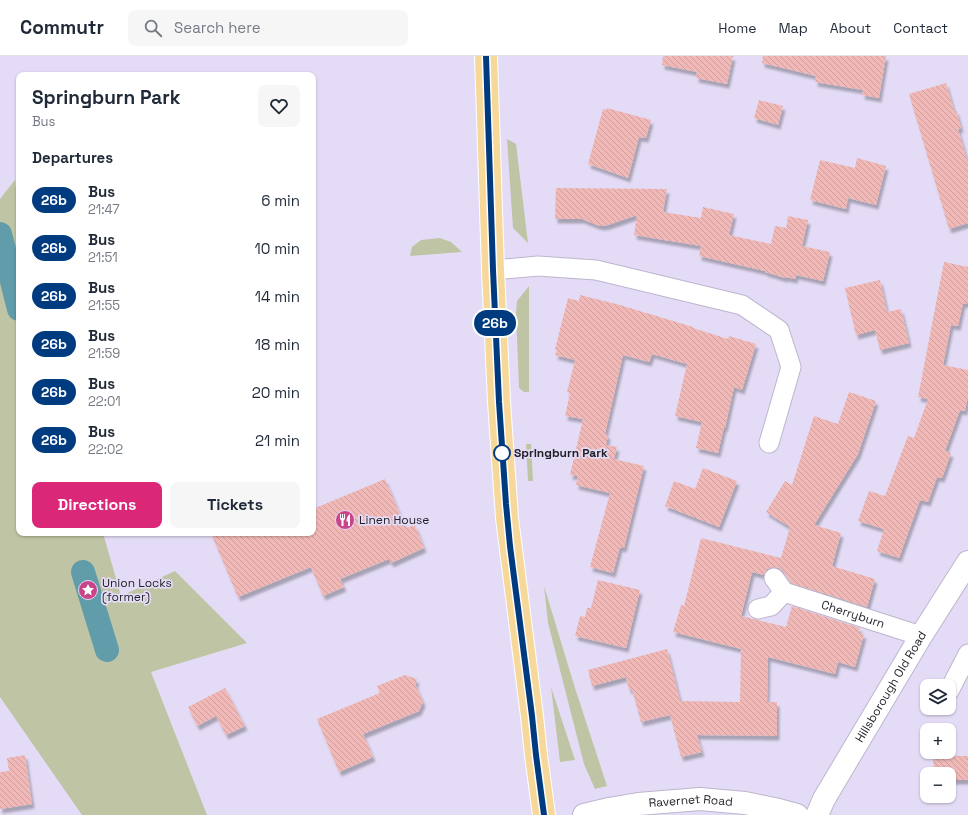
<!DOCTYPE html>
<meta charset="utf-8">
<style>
body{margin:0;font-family:"Space Grotesk",sans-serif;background:#f6f6f7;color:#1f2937;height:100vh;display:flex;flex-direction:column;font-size:15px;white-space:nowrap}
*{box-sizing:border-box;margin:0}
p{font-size:13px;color:#747a83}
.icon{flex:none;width:22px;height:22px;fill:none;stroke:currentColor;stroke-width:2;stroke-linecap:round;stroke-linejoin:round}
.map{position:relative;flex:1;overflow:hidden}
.sheet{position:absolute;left:16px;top:16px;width:300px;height:464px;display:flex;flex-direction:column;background:#fff;border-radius:8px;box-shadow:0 1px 3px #0004}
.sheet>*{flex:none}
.badge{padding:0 8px;border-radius:13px;font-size:14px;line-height:26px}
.tools{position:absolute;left:920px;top:623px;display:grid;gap:8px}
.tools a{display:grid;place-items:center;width:36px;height:36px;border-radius:8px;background:#fff;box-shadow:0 1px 3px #0004;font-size:20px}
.map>.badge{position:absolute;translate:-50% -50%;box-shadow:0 0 0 2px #fff}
h2{padding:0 16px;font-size:15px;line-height:36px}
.round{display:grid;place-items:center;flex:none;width:42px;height:42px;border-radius:8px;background:#f6f6f7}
.overview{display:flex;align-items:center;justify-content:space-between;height:68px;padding:0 16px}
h1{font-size:19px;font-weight:800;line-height:30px}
.cta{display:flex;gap:8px;margin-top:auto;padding:8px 16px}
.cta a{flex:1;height:46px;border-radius:8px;background:#db2777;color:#fff;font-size:16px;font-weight:800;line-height:46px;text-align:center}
.cta a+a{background:#f6f6f7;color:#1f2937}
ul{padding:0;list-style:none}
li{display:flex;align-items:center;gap:12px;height:48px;padding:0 16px}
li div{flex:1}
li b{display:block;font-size:15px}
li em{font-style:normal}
li .badge{min-width:44px;font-weight:700;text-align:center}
header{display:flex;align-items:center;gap:24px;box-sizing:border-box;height:56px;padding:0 20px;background:#fff;border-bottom:1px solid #e0e1e3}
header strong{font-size:19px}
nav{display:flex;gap:22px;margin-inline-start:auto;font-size:14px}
.search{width:280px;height:36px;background:#f6f6f7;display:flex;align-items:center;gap:10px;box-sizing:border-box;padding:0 14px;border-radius:8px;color:#747a83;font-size:15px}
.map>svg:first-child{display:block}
</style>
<header>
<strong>Commutr</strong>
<div class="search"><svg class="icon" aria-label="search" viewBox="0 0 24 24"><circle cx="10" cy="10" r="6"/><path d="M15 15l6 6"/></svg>Search here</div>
<nav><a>Home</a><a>Map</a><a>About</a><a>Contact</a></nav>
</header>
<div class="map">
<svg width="968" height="759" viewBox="0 0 968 759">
<defs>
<pattern id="building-back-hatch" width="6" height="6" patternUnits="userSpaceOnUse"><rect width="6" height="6" fill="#f0b8b7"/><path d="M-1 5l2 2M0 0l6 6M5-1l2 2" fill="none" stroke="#ce9e9d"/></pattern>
<filter id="shadow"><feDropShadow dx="2.5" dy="4.5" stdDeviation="1" flood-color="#0004"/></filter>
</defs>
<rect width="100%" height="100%" fill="#e4dcf6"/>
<path fill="#bfc4a4" d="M507 83 516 88 528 187 513 172Z
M15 124 19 159V477H103L121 540 175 515 247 587 151 616 207 759H82L0 641V143Z
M440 182 451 186 462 196 410 200 412 191 421 184Z
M529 230V336H524L519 332 516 257 517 245Z
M526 388H531L533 425H528Z
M544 530 575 632 607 730 595 733 584 708 548 567Z
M551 631 575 704 560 706Z"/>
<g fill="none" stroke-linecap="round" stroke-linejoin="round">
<path stroke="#609ca9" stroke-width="24" d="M0 178 19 253
M83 516 107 594"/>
</g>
<path fill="url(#building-back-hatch)" filter="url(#shadow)" d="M663 0H733L727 28 696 22 697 16 662 9Z
M763 0H886L879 42 862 39 863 34 815 26 816 20 762 7Z
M946 27 954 55 956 54 961 72 958 73 968 108V167L949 173 909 38Z
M759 44 783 50 778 69 754 62Z
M607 52 651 64 646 82 639 81 628 122 588 108 603 53 606 54Z
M857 102 886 110 876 149 848 142 846 153 810 144 820 104 855 112Z
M556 132 667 133 663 156 701 162 703 151 734 158 729 179 771 188 775 170 786 172 788 160 808 164 802 190 830 196 823 225 796 219 795 223 785 221V222L765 216V215L699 200 701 190 634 179 637 159 608 169 602 170 597 169 582 163H555Z
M944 206 968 211V248L963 247 958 270 951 269 943 309 968 314V340L965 355 960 354 945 395 951 397 942 422 937 421 928 446 920 444 899 502 877 495 884 473 858 465 869 435 885 440 908 380 914 382 928 343 918 341Z
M880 224 887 256 901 253 909 287 880 294 875 274 856 279 845 232Z
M580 239 620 249 693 271V272L728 283 729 280 756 288 742 334 734 331 725 372 724 371 718 397 696 392 702 366 675 360 687 308 652 298 649 306 623 299 605 378 608 379 606 389 617 391 614 403 644 410 624 492 620 491 613 517 590 511 610 437 576 429 578 420 570 419 583 363 565 360 570 337 567 336 575 304 555 299 557 294 555 293 568 242 579 245Z
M849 336 876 345 858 398 814 469 841 477 832 510 875 523 867 551 791 527 783 515 779 512 773 511 767 513 764 519 752 516 741 560 786 571 792 550 860 572 858 577 864 578 855 611 838 606 835 618 768 601 767 646H777V680L697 679 702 696 681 701 670 659 641 666 632 633 629 634 626 621 592 630 588 614 667 593 680 645 740 646 741 593 673 576 681 549 684 550 701 482 781 502 790 471 766 456 785 425 792 429 814 360 838 368Z
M703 412 737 425 719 471 665 450 674 425 695 433Z
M385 423 406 472 415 469 424 492 391 507 389 503 340 523 344 531 323 540 311 511 238 541 211 477H313V453Z
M598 524 640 534 626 592 575 580 580 560 585 561 587 552H591Z
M405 619 417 623 415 628 423 646 419 655 363 678 373 701 339 716 317 663 380 637 377 630Z
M225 632 245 670 226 679 216 660 197 670 188 651Z
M25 699 32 748 0 753V716L9 715 7 702Z
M933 700H968V724H949V718H934Z"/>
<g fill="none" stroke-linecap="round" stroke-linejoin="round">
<defs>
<g id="minor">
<path d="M493 214 538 210 596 214 742 249 779 274 791 311 769 387"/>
<path d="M774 522 784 536"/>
<path id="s1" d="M758 553 771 550 784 536 921 580"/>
<path d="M949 635 968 598"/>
</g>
<g id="tertiary">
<path id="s2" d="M584 759 609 753 638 748 700 743 745 747 779 754 797 759"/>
<path id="s3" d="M817 759 824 743 921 580 968 506"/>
</g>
<path id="trunk" d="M486 0 493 214 499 346 507 462 532 660 536 699 544 759"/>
</defs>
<use href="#minor" stroke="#bdb5ce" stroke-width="21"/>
<use href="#tertiary" stroke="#bdb5ce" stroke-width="24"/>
<use href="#trunk" stroke="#fff" stroke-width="24"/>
<use href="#minor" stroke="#fff" stroke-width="19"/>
<use href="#tertiary" stroke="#fff" stroke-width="22"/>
<use href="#trunk" stroke="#f7d89b" stroke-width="22"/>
</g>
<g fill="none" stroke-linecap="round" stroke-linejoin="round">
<defs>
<path id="line" d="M486 0 493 214 499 346 506 448 510 490 532 660 536 699 544 759"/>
</defs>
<use href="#line" stroke="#fff" stroke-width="9"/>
<use href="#line" stroke="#003b80" stroke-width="6"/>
</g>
<defs>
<symbol id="restaurant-disc" viewBox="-11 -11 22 22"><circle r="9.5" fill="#c94488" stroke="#e4dcf6"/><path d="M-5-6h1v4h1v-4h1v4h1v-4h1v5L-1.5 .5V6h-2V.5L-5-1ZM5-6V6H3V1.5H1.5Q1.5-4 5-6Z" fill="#fff"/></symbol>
<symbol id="sight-disc" viewBox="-11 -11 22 22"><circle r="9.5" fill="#c94488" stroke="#e4dcf6"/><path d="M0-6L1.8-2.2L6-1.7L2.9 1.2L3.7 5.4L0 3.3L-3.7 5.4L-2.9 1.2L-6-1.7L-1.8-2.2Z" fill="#fff"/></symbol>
</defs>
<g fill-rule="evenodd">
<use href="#restaurant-disc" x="334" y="453" width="22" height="22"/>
<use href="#sight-disc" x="77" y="523" width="22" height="22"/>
</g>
<circle fill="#fff" stroke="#003b80" stroke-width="2" cx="502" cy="397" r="8"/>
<g text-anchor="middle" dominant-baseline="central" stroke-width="3.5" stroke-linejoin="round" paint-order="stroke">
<g font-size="12" font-weight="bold" fill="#211e27" stroke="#e4dcf6" text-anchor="start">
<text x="514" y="397">Springburn Park</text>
</g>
<g font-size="12" fill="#211e27" stroke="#e4dcf6" text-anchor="start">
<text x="359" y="464">Linen House</text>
<text x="102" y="527">Union Locks<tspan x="102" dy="14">(former)</tspan></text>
</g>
<g font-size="12" fill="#211e27" stroke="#e4dcf6">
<text stroke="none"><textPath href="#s1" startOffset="105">Cherryburn</textPath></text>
<text stroke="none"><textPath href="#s3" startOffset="148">Hillsborough Old Road</textPath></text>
<text stroke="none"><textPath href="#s2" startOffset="108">Ravernet Road</textPath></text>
</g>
</g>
</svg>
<div class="tools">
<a><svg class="icon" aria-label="layers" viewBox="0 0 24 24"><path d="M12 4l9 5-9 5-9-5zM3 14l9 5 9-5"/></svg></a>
<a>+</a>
<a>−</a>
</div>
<b class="badge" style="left:495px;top:267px;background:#003b80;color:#fff">26b</b>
<section class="sheet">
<div class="overview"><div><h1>Springburn Park</h1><p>Bus</p></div><a class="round"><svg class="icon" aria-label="heart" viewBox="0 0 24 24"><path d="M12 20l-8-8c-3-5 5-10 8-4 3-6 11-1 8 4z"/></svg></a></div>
<h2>Departures</h2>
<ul>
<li><span class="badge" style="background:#003b80;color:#fff">26b</span><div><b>Bus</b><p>21:47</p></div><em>6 min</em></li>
<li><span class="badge" style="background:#003b80;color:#fff">26b</span><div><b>Bus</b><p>21:51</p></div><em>10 min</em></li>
<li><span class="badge" style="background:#003b80;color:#fff">26b</span><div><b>Bus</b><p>21:55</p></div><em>14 min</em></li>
<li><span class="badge" style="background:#003b80;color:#fff">26b</span><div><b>Bus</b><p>21:59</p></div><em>18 min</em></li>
<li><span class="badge" style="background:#003b80;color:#fff">26b</span><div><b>Bus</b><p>22:01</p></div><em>20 min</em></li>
<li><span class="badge" style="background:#003b80;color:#fff">26b</span><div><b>Bus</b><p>22:02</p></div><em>21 min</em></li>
</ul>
<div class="cta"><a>Directions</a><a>Tickets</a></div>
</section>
</div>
